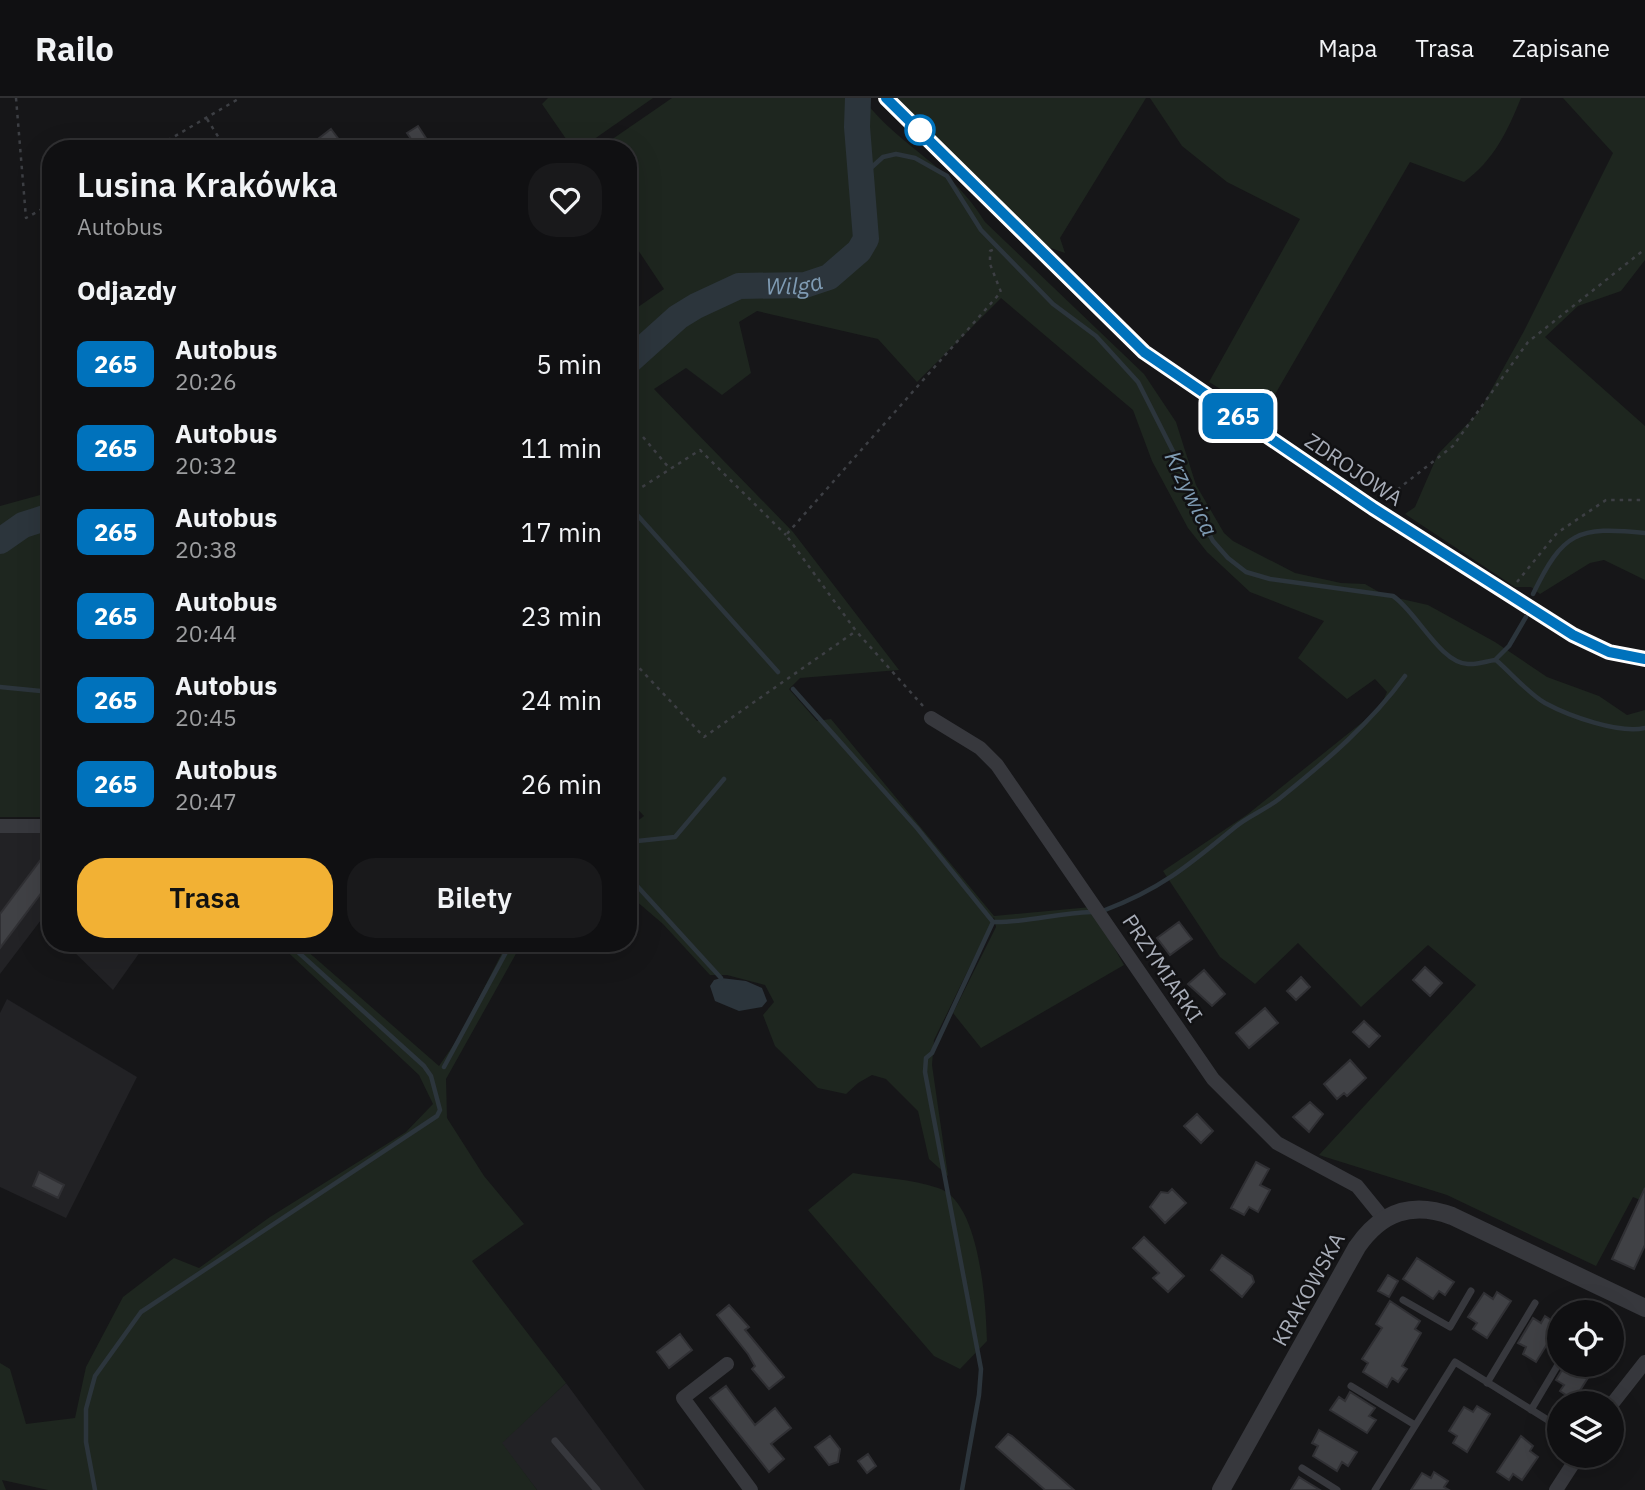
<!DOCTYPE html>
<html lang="pl">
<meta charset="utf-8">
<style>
body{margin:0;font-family:"IBM Plex Sans",sans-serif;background:#19191b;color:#f1f3f6;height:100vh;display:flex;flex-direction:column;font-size:26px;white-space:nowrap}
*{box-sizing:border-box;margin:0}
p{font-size:23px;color:#9c9d9f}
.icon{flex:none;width:38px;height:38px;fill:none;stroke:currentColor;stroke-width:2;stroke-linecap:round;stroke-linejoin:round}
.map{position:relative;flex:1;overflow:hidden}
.side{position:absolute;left:42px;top:42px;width:595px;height:812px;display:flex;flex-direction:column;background:#101012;border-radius:28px;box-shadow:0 7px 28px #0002,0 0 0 2px #303032}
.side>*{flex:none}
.badge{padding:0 14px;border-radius:10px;font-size:24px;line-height:46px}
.tools{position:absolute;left:1547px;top:1202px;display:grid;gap:14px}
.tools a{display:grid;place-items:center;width:77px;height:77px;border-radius:50%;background:#101012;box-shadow:0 7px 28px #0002,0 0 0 2px #303032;font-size:35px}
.map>.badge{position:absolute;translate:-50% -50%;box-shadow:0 0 0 4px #fff}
h2{padding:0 35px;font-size:26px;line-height:63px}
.round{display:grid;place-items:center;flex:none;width:74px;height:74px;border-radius:28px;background:#19191b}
.headline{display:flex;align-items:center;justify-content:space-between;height:119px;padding:0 35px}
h1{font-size:33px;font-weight:600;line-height:52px}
.primary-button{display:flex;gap:14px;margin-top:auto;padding:14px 35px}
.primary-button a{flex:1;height:80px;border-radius:28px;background:#f2b134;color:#111;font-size:28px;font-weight:600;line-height:80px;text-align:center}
.primary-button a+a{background:#19191b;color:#f1f3f6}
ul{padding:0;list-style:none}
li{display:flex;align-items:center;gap:21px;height:84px;padding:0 35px}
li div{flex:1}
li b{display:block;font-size:26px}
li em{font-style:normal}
li .badge{min-width:77px;font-weight:700;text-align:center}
header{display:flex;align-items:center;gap:42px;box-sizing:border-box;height:98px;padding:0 35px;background:#101012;border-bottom:2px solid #303032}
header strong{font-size:33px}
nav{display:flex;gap:38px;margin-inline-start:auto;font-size:24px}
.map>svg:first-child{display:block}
</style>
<header>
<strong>Railo</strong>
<nav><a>Mapa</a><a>Trasa</a><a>Zapisane</a></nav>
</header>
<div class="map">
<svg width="1645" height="1392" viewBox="0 0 1645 1392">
<rect width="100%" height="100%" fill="#161618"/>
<path fill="#222225" d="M0 735H51V831L41 822 0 876Z
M65 845H137L140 854 113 892Z
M7 901 137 979 66 1120 0 1089V915Z
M566 1285 645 1392H537L501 1345Z"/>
<path fill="#1e261f" d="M548 0H653L580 51H573L542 6Z
M672 0H862C901 50 950 67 985 124L1144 276 1176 324 1196 387 1224 435 1233 443 1295 475 1341 485 1365 486 1384 497 1428 507 1495 544 1547 579 1599 598 1627 617 1645 612V1104L1633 1099 1596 1168 1447 1097 1319 1057 1476 887 1428 847 1361 909 1298 845 1255 886 1220 859 1163 773 1248 716 1380 610 1387 594 1375 581 1347 601 1298 560 1324 523 1250 494 1207 454 1188 430 1152 363 1133 312 1001 200 917 284 878 241 757 213 739 224 751 275 722 297 686 270 654 291 793 434 899 572 800 580 789 591 817 623 831 621 994 818 1091 809 1124 867 981 950 953 915 996 829 994 819 934 942 932 967 948 1078 929 1061 918 1013 886 981 872 977 858 985 846 996 818 990 775 948 763 917 774 904 765 887 727 877H710L663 826 628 796V730L644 718 628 701V216L664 191 628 137V51H598Z
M897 0H1146L1060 140 1065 155 1048 149Z
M1150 0H1521C1507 34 1494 62 1464 84L1410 64 1263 317 1209 284 1300 121 1227 84 1182 48Z
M1563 0H1645V162L1621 193 1578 208 1545 239 1645 328V482L1604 462 1590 465 1540 496 1531 489H1515L1405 416 1415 409 1438 356 1479 314 1524 233 1613 55Z
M51 394V719H0V408Z
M278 845H298L439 968 459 939 507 845H522L446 981 447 1020 484 1078 524 1126 472 1163 566 1285 502 1345 537 1392H48L2 1382 6 1392H0V1265L10 1271 26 1326 75 1320 86 1269 123 1199 174 1160 199 1170 270 1119 406 1034 433 1006 419 977Z
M853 1075C880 1080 912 1081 938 1090 980 1103 986 1206 987 1243L960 1271 934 1258 808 1112Z"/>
<path fill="#2c353c" d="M721 880 746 883 762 890 767 903 762 909 739 913 715 903 710 888 714 882Z"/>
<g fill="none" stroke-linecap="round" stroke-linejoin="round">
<path stroke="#2c353c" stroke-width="4.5" d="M861 79 883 59 896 56 915 60 947 78 981 132 1053 206 1096 238 1138 284 1181 369 1191 402 1213 443 1228 460 1246 474 1270 481 1393 498C1416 513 1440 565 1468 566 1477 567 1487 563 1495 562
M631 410 778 574
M1533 496C1563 434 1577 428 1645 435
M1495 562 1509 548 1526 519
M1496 562C1511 575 1528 595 1545 605 1569 618 1619 636 1645 630
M0 589 51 594
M793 591 917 730 993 824C1026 825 1057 815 1091 814
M628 744 675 739 724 681
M628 778 721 880
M1105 812C1161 791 1189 767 1234 730 1248 718 1265 712 1279 701 1325 664 1371 625 1405 578
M444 969 511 845
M95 1392 86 1344V1311L95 1278 141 1214 437 1018 440 1012 431 978 424 968 288 845
M962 1392 979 1297 981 1271 925 974 926 960 932 955 993 824"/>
<g stroke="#2c353c" stroke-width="26">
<path id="s1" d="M628 264 678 219 696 208 739 188 805 187 829 179 859 153 866 141 857 29 858 0"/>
<path d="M0 443 23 427 51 418"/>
</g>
</g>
<path fill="#404145" stroke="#303034" stroke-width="2" d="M418 28 433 51H418L407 35Z
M331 31 346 51H305Z
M51 748V782L0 850V816Z
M1179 824 1192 841 1170 857 1157 840Z
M1425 869 1442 885 1430 898 1413 882Z
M1204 872 1225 896 1212 908 1188 886Z
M1301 879 1310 889 1296 902 1287 893Z
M1265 910 1278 925 1249 950 1236 935Z
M1364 923 1380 938 1369 949 1353 934Z
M1350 962 1366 980 1347 998 1344 995 1337 1001 1324 986Z
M1310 1004 1323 1016 1309 1034 1293 1019Z
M1197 1016 1213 1033 1201 1045 1184 1028Z
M1256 1064 1269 1071 1260 1087 1270 1092 1258 1114 1249 1109 1244 1117 1231 1110Z
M39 1074 64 1087 58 1100 33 1088Z
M1645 1090V1147L1634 1171 1612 1161Z
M1172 1091 1186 1105 1165 1125 1150 1109 1161 1094 1168 1095Z
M1144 1139 1184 1178 1168 1194 1153 1180 1159 1175 1133 1150Z
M1222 1157 1252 1178 1254 1184 1242 1199 1211 1172Z
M1417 1160 1454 1184 1445 1197 1439 1193 1433 1201 1403 1181Z
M1388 1177 1398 1183 1389 1199 1378 1193Z
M1497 1194 1511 1203 1487 1240 1473 1231 1477 1225 1468 1219 1484 1195 1493 1201Z
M1390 1203 1420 1223 1415 1231 1421 1235 1402 1268 1407 1271 1398 1284 1392 1280 1387 1289 1363 1274 1368 1265 1362 1261 1382 1230 1376 1226Z
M729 1207 749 1229 745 1232 784 1279 769 1291 752 1271 755 1268 748 1256 717 1217Z
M1545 1218 1559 1227 1536 1264 1523 1256 1526 1249 1518 1245 1533 1220 1541 1225Z
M680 1236 692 1252 669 1270 657 1254Z
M1565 1267H1596L1574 1302 1560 1293 1564 1287 1556 1282Z
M726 1288 755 1327 775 1310 791 1330 771 1346 784 1361 769 1374 710 1300Z
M1350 1294 1375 1310 1369 1318 1376 1322 1367 1335 1330 1312 1339 1299 1345 1303Z
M1477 1308 1490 1316 1467 1354 1453 1345 1457 1338 1449 1333 1464 1309 1473 1314Z
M1319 1332 1357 1354 1348 1368 1342 1364 1337 1373 1313 1358 1318 1348 1312 1345Z
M1008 1336 1012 1338 1074 1392H1045L996 1349Z
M830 1338 840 1351 838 1364 829 1367 815 1349Z
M1521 1338 1533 1348 1530 1353 1538 1359 1522 1382 1513 1376 1509 1382 1497 1374Z
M868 1356 876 1368 867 1375 858 1363Z
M1434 1374 1448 1383 1444 1389 1449 1392H1411L1422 1375 1431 1380Z
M1299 1379 1320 1392H1291Z"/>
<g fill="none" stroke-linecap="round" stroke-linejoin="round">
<path stroke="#3d3f44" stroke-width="2.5" stroke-dasharray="3.5 5" stroke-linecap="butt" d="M16 0 26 120 51 106
M207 21 226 51
M153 51 240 0
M643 339 670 371
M628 398 700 352 786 437
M1384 402 1453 348 1528 244 1645 151
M1517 484 1557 435 1606 402H1645
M628 558 704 639 856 533
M923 608 856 533 786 437 1001 194 990 166V153L995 151"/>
<path stroke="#37383d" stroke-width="7" d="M1403 1202 1450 1229 1471 1193
M1487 1285 1535 1205
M1351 1288 1415 1327
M1531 1312 1559 1265
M555 1343 597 1392
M1302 1370 1337 1392
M1375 1392 1455 1264 1559 1329"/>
<path stroke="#37383d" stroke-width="14" d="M886 0 1144 254 1373 410 1573 537 1609 554 1645 561
M931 620 980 650 997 667 1213 981 1277 1045 1357 1088 1383 1120
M0 728H51
M727 1266 683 1300 751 1392
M1612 1306 1645 1264
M1556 1392 1578 1358"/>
<path stroke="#37383d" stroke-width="18" d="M1221 1392 1357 1149C1381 1114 1412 1103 1452 1118L1645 1210"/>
</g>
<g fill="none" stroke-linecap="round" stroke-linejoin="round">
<defs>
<path id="line" d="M886 0 1144 254 1373 410 1573 537 1609 554 1645 561"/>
</defs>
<use href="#line" stroke="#fff" stroke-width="16"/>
<use href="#line" stroke="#0072bc" stroke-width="10"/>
</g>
<circle fill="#fff" stroke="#0072bc" stroke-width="3.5" cx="920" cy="32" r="14"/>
<g text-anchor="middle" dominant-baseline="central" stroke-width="5" stroke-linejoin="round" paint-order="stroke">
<g font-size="21" fill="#a8adb8" stroke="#111113">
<text transform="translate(1354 371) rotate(34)">ZDROJOWA</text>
<text transform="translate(1163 870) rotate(56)">PRZYMIARKI</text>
<text transform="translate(1308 1191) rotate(-61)">KRAKOWSKA</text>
</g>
<g font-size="23" font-style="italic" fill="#7f9bb3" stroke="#111113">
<text stroke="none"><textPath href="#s1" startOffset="191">Wilga</textPath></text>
<text transform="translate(1192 395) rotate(64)">Krzywica</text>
</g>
</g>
</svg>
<div class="tools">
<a><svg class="icon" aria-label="locate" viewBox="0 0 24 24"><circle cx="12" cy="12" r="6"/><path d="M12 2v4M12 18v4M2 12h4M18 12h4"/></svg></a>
<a><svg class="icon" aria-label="layers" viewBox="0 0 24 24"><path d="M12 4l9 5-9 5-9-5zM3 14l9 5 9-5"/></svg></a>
</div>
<b class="badge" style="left:1238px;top:318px;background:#0072bc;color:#fff">265</b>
<section class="side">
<div class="headline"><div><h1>Lusina Krakówka</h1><p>Autobus</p></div><a class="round"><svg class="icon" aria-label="heart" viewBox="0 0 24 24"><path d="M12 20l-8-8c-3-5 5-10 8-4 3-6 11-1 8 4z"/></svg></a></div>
<h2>Odjazdy</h2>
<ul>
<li><span class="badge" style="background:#0072bc;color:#fff">265</span><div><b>Autobus</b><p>20:26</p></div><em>5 min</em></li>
<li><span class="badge" style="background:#0072bc;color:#fff">265</span><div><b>Autobus</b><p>20:32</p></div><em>11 min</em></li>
<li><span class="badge" style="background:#0072bc;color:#fff">265</span><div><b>Autobus</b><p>20:38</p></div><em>17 min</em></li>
<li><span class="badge" style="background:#0072bc;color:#fff">265</span><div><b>Autobus</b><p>20:44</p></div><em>23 min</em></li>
<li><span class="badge" style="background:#0072bc;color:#fff">265</span><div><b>Autobus</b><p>20:45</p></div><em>24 min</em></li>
<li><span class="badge" style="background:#0072bc;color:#fff">265</span><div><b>Autobus</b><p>20:47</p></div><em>26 min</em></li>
</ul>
<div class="primary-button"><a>Trasa</a><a>Bilety</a></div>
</section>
</div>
